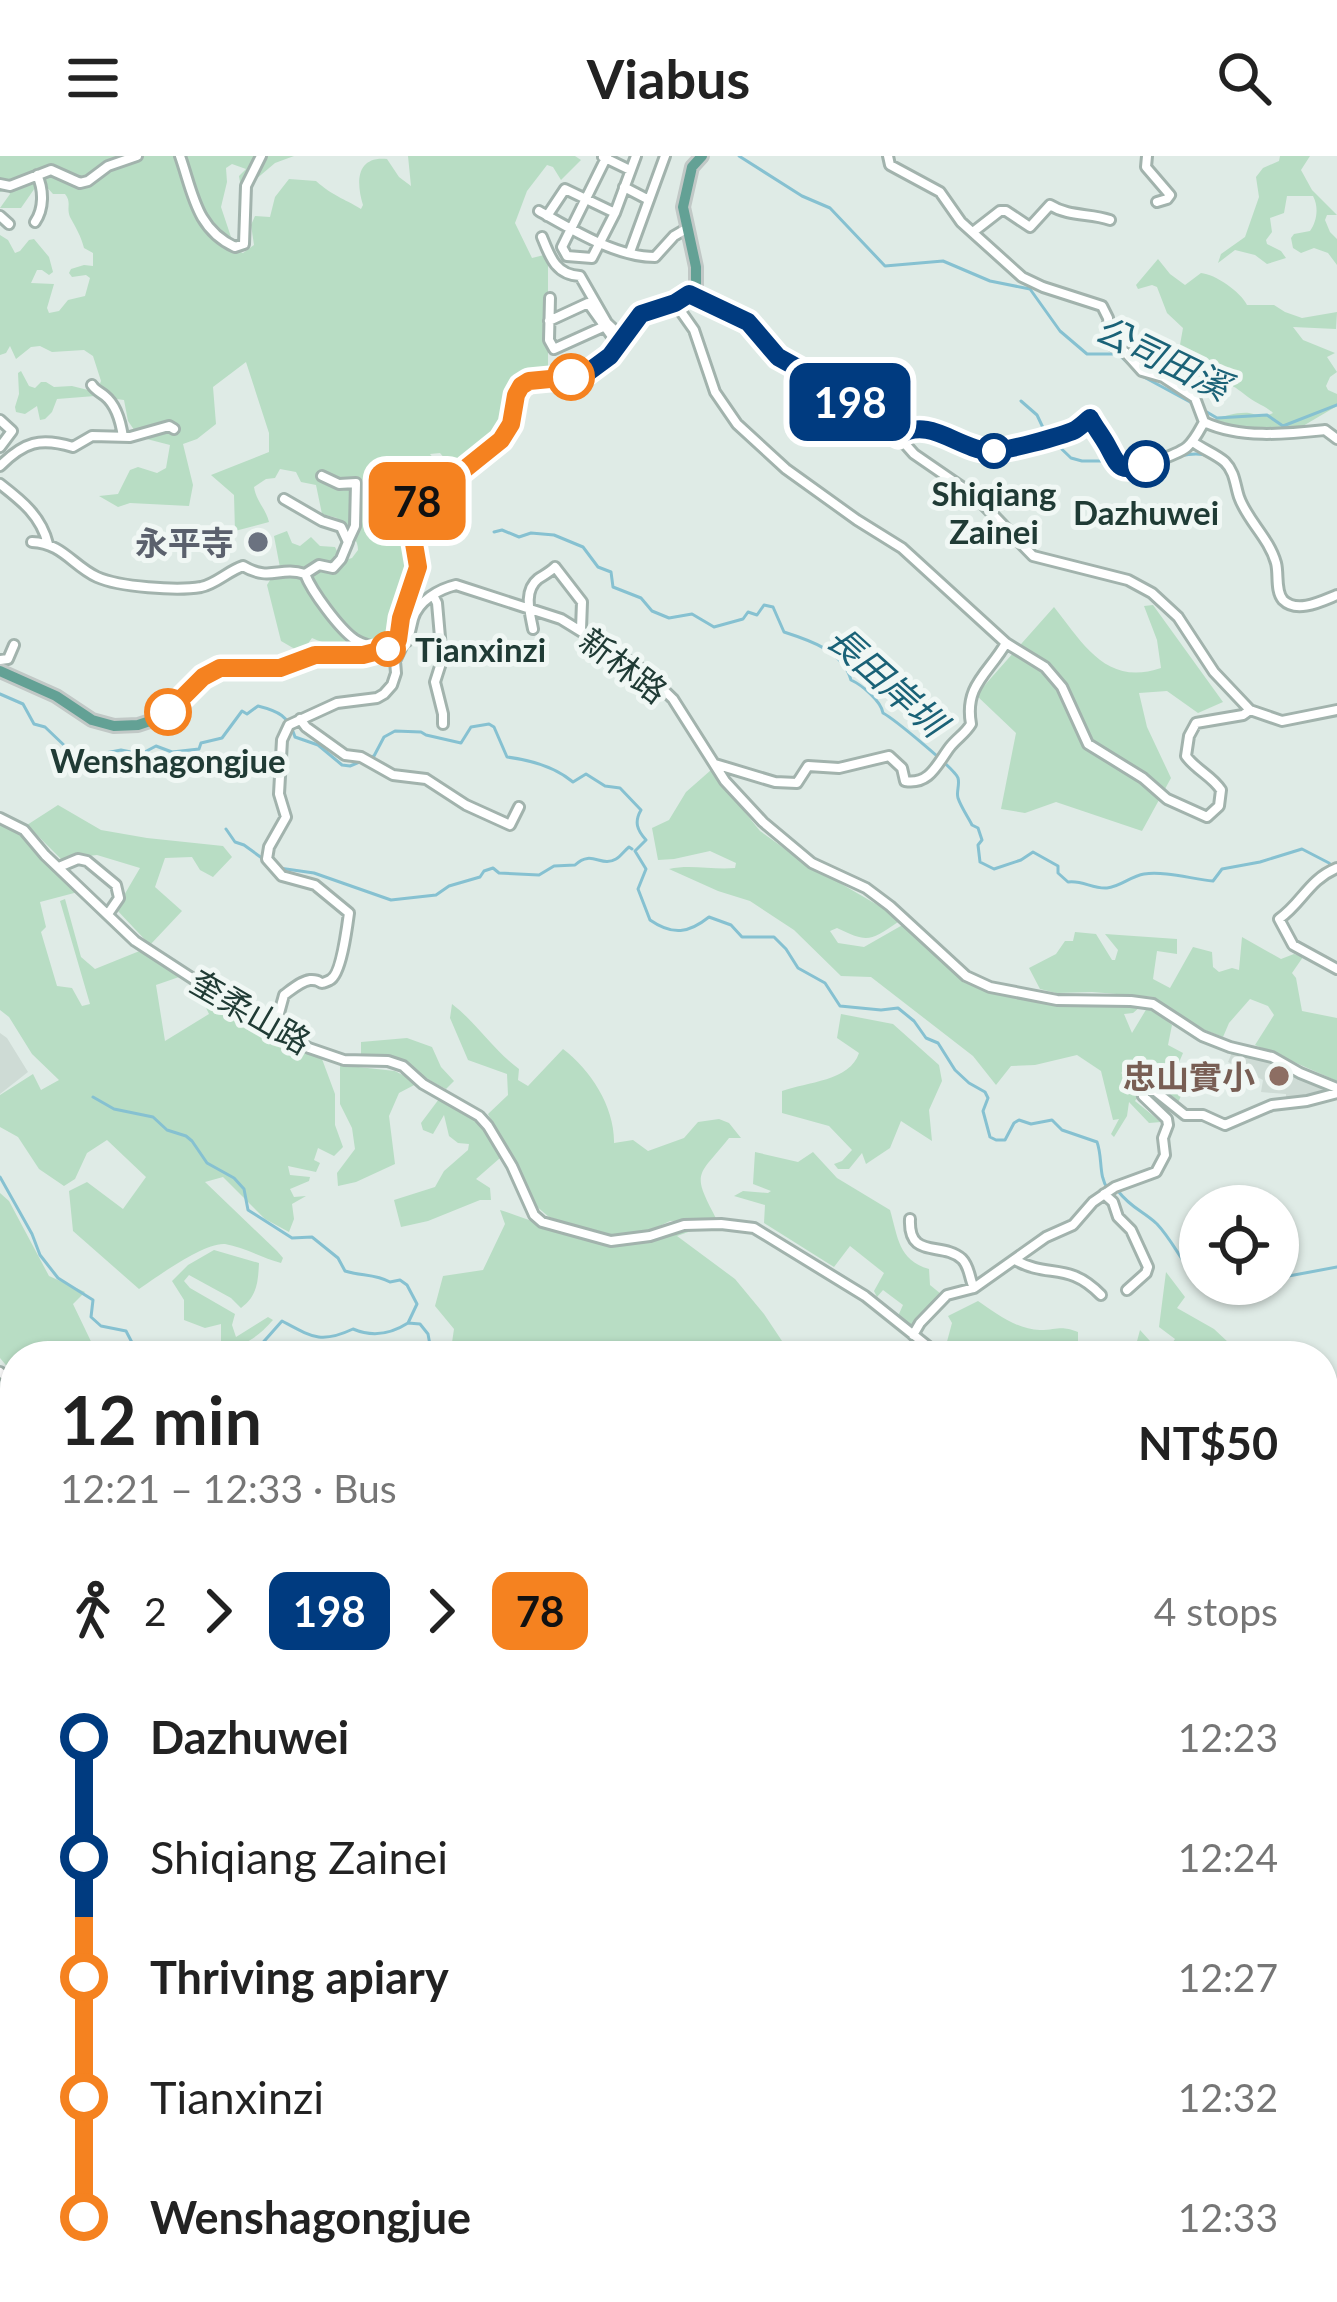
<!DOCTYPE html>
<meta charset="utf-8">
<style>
body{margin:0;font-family:Lato,"Noto Sans TC",sans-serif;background:#f2f2f2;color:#222;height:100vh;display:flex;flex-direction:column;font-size:45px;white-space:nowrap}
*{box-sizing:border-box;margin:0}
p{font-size:39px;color:#767676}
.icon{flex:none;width:66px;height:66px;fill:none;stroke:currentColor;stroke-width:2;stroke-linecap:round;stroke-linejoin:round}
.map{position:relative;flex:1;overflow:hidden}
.drawer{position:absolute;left:0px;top:1185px;width:1338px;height:963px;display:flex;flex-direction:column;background:#fff;border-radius:48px 48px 0 0;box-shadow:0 3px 9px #0004}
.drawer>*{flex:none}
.badge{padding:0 24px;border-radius:18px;font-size:42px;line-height:78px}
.controls{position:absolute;left:1179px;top:1029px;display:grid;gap:24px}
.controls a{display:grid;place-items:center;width:120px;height:120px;border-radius:50%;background:#fff;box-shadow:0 3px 9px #0004;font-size:60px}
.map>.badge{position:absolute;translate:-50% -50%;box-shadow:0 0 0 6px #fff}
.legs{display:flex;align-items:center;gap:18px;height:132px;padding:0 60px;font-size:39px}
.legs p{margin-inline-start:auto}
.headline{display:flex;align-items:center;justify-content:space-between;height:204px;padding:0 60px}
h1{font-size:66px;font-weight:700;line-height:90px}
ul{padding:0 60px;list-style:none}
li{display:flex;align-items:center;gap:42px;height:120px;font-size:45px}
li i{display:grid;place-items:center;width:18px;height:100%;margin:0 15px;background:currentColor}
li i::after{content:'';width:30px;height:30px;margin:-15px;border:9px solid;border-radius:50%;background:#fff}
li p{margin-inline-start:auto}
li:first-child i{background:linear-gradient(#0000 50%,currentColor 0)}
li:last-child i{background:linear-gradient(currentColor 50%,#0000 0)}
header{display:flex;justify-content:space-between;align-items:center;height:156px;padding:0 60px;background:#fff;font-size:54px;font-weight:700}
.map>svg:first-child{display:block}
</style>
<header><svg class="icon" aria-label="menu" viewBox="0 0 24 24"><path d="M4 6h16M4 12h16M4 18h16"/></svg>Viabus<svg class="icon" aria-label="search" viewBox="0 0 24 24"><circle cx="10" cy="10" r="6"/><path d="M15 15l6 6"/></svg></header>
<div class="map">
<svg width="1337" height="2146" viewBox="0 0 1337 2146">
<rect width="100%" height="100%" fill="#dfebe6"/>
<path fill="#cedbd5" d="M0 877 7 882 28 916 0 938Z
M1233 894 1270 904 1327 931 1326 936 1286 945V938L1261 936 1263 924 1228 906Z"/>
<path fill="#b8ddc4" d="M0 0H294L275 7 255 24 242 27 241 32 239 20 246 13 232 8 226 12 227 26 221 51 234 90 237 95 243 97 254 89 251 69 255 60 270 61 275 41 289 23 316 25C333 40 343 42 361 53L363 49C356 26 356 0 387 3L399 21 411 30 408 0H575L581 4 561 24 553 11 547 9 527 35 515 67 532 102 548 98V223L525 219 514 230 505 276 496 278 486 296 471 294 461 308 453 312 440 297 430 298 444 315 443 329 417 336C400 357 415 395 422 418 397 466 376 511 312 482L307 489 310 502 303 505 300 496 281 485 267 429 272 421 282 422 274 380 287 375 292 387 300 390 311 381 320 390 335 391 342 405 352 402 358 394C358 383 352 380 343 375L337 362 322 358 316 329 301 326 296 316 280 313 275 322 266 323 254 331C256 345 266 353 269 366L235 375 234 339 211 319 269 296V277L246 206 213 231 216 268 197 283 183 288 193 329 189 350 130 347 118 351 99 340 118 338 130 314 138 311 157 317 166 312 170 289 139 281 128 265 124 244 95 240 57 243 52 256 45 263 40 264 37 250 25 258 16 256 15 251 19 238 18 217 21 215 29 230 35 232 41 226H46L54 231 72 230 88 234 99 230 101 225 93 200 84 194 52 196 40 190 31 191 16 203 10 190 6 197 0 199V79L8 84 15 97 20 95 29 84 34 83 49 101 53 116 49 119 42 114H37L31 127 54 128 47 152 49 157 59 155 68 144 85 140 90 122 86 119 72 121 69 117 71 113 84 109 93 110V97L84 92C81 80 76 72 70 61 66 51 72 47 65 38H53L45 29H37L21 52H0L10 38 8 34 0 36Z
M1280 0H1310L1301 14 1312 34 1337 59H1327L1325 64 1330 76 1337 83V109L1328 97 1314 92 1301 97 1293 92 1291 82 1294 78 1310 75C1317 65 1319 51 1313 40H1287L1284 57 1270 62 1272 76 1266 84 1267 88 1281 95 1286 102 1267 108 1255 99 1235 94 1218 107 1221 98 1245 81 1259 41 1256 21 1263 12 1279 5Z
M1158 103 1170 118 1185 129 1201 117C1215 118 1241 136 1247 149H1274L1285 156 1302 162 1337 156 1336 173 1293 171 1303 184 1335 197 1327 201 1337 216 1330 221 1326 230 1328 234 1337 238V250L1291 277 1217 268 1214 264C1224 260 1238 256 1249 257 1260 259 1263 262 1273 257 1266 250 1257 248 1248 241 1230 227 1227 223 1205 238L1199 237 1165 216 1178 200 1183 172 1167 157 1157 131 1152 129 1138 133 1136 129Z
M1153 449 1223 546 1198 557 1167 535 1139 537 1147 571 1171 622 1142 675 1056 646 1025 657 1001 653 1016 577 976 539 1054 451C1083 487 1106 531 1161 512L1157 484 1144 450Z
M711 614 760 675 802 705 893 758 898 766C870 785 868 787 837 772L830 775 838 787 864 791 906 767 962 823 976 830 1079 850 1140 851 1133 857 1124 858 1132 877 1147 852 1153 854 1172 869 1168 889 1183 897 1172 923 1185 930 1178 947 1128 911 1121 917 1143 933 1135 945 1161 966 1149 967 1129 946 1127 960 1114 981 1111 978 1119 963 1113 964 1101 915 1077 899 1035 909 1011 910 996 929 973 900 871 821 841 820 794 774 750 745 718 735 669 713C690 708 712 714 735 712L736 707 710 695 674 703 658 704 652 672 669 664 686 636Z
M58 649 101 674 147 682 223 690 232 701 213 721 200 714 192 701 165 702 155 731 182 755 150 789 116 753 140 712 97 699 61 703 27 669Z
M0 667 20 676 30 691 78 736 40 746 46 771 41 776 57 830 72 832 82 850 90 848 60 745 65 743 81 801 95 813 142 794 179 821 156 829 165 885 209 858 196 831 228 853 322 903 335 938V969L343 991 334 1000 318 992 314 1004 320 1007 316 1016 288 1010 290 1019 310 1021 309 1025 290 1033 294 1041 306 1040 292 1048 294 1063 289 1076 265 1063 223 1021 205 1026 277 1095 283 1102 281 1107C263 1102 243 1091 225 1088 205 1086 158 1120 139 1133L73 1075 69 1035 87 1026 123 1053 146 1021 107 984 87 997 75 1023 64 1030 39 1013 18 981 0 971V939L33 918 41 934 59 924 32 898 9 861 0 854Z
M1075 776 1096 778 1112 804H1115L1118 794 1105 778 1177 783V798L1157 795 1153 823 1170 832 1193 791 1212 796 1213 811 1219 816 1232 812 1239 814 1242 781 1281 803 1294 798 1303 801 1292 817 1296 822 1302 855 1337 862V925L1255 889 1274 859 1268 850 1250 843 1229 867 1223 881 1187 867 1154 841 1092 836 1056 837 1040 833 1029 812 1056 798 1065 785H1073Z
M452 848C478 868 492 893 519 913L518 924 528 930 563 893C591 914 615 952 614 987L633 984 648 995 684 982 698 966 719 963 729 967 741 982H729C697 1022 691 1015 717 1064L670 1065 647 1076 610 1080 549 1061 535 1049 488 958 508 939 507 918 468 904 450 862Z
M841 858 893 868 939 909 942 925 929 954 932 985 901 965 890 992 866 1008 862 997 849 1013H838L834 1008 842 1005 852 994 829 970 782 957V935C807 926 850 925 859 897L837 882Z
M407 882 432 891 441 911 454 925 446 933C408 914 408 902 361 900V886Z
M340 909 395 915 418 927 399 937 389 960 395 1008 356 1026 338 1030 337 1017 355 993 352 972 340 948Z
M439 943 479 965 500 1002 476 1023 490 1032 491 1044H480L428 1065 401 1071 394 1044 435 1031 444 1015 468 994 469 988 458 987 449 980 444 959 433 978 423 974 421 967Z
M755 996 798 1006 813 996 837 1022 890 1054C898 1081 898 1104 929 1113L930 1129 941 1138 911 1171 898 1160 903 1149 883 1134 877 1141 874 1135 884 1117 850 1090 834 1111 764 1067 765 1049 734 1040 743 1035 768 1037 771 1035 753 1028Z
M0 1037 9 1045 49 1120 85 1136 73 1148 98 1200H15V1220L0 1202Z
M500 1054C533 1064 579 1087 613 1087 638 1087 666 1080 690 1072L691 1075 677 1080 735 1123 764 1158 792 1200H450L454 1173 435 1150 443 1120 483 1114 505 1068Z
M214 1094 259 1107C258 1127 257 1140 241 1152L231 1142 189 1119 184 1125 190 1132 235 1158 232 1169 236 1181 268 1161 273 1164C257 1182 245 1190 221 1192V1168L205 1172 184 1164V1144L172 1125 188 1109Z
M1166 1116 1185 1141 1177 1152 1214 1173 1229 1187V1200H1156L1136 1189 1140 1174 1150 1185 1170 1190 1175 1183 1159 1171Z
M978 1145C995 1157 1018 1174 1040 1174 1058 1174 1060 1169 1078 1176V1191L1092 1200H953L945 1193 952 1167 948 1160Z
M15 1266V1654H10L0 1660V1462L3 1458 0 1456V1268Z
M1323 1308 1337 1314V1385L1324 1408Z
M1323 1633 1337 1642V2057L1323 2090Z
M335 2133H360L383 2140 391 2133H425L434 2146H345Z
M571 2133H686L697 2146H561Z
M699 2133H916L917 2146H709Z
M1002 2133H1080L1084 2146H1011Z"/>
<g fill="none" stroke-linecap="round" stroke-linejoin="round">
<path stroke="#86c1d1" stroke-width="3" d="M739 0 802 40 830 52 885 110 943 105 990 125 1030 133 1060 175 1087 198H1118L1142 220 1192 247
M1021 245 1037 259 1046 278 1071 302 1082 305H1107L1120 313
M1200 252 1217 262 1267 259 1283 270 1337 249
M1180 300C1206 294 1215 300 1231 322
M494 376 502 374 519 381 531 377 554 379 583 391 598 411 611 416 613 431 641 442 652 455 669 462 692 458 714 471 743 463 748 456 757 459 764 449 773 451 784 476C809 484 843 495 851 524 862 529 881 545 883 557 894 563 955 613 958 622 960 629 956 636 958 642 961 651 968 661 972 669L978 672 982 684 978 689 980 706 994 713 1021 704 1033 696 1058 710V717L1068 726C1083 724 1092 733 1107 732 1120 731 1131 720 1144 718 1165 715 1192 723 1213 725L1222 713 1260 706 1302 693 1329 707 1334 713
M1258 379 1273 409 1277 443
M0 538 23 548 34 568 45 571 68 593 85 601 121 594 141 598 156 590 172 596 199 593 201 587 222 582 242 555 247 558 258 550C278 555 289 560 295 581L318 589 342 609 350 610 374 600 384 581 395 575 421 576 426 579 461 587 471 571 489 568 494 571 507 601C530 604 554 610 573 626L586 618 605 630 620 632 641 654C634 666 637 674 646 684L635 695 646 713 638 733 650 764C673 780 689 777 709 761L731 769 742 781H774L786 793 798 812 825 827 840 850 881 854 898 852 914 865 926 882 938 887 955 914 969 927 985 936 988 942 983 955 990 981 996 984H1005L1014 967 1019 964 1031 968 1052 964 1062 974 1097 986C1103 1002 1098 1020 1108 1033
M226 673 235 686 244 689 266 705
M279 712 314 717 391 744 436 739 449 730 480 721 484 715 493 712 499 717 539 719 554 710 575 709C592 693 601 712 616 703 621 700 624 695 629 691L632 693
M93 941 114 953 153 961 167 974 186 980 192 985 207 1007 234 1022 244 1033 248 1054 292 1082 312 1081 338 1102 345 1115C361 1120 376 1118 390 1126L400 1124 407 1129 417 1148 408 1167
M0 1021 32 1078 40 1099 58 1122 93 1144 91 1161 101 1170 126 1175 139 1200
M1118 1035C1131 1052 1143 1055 1157 1068 1174 1086 1183 1110 1200 1125
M1278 1122 1337 1111
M251 1200 282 1165C312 1181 321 1188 353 1173 372 1181 391 1178 408 1167L420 1168 428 1178 432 1200
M0 1665 10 1694 2 1721 15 1739
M316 2133 317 2146
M1231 2133C1248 2146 1270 2141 1288 2133
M1319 2133 1323 2146"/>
<defs>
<path id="minor" d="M180 0C193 37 196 73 235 91L244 88 246 30 261 0
M607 0 562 91 567 100 592 102 615 57 636 0
M888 0 890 9 940 36 961 66 1022 121 1043 131 1102 150 1108 162 1110 188 1125 196 1142 215 1163 221 1195 242 1204 266C1240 283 1286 278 1325 274L1337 283
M1147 0 1146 11 1170 39 1167 43 1157 46
M603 1 630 14
M0 28 10 30 51 14 80 27 88 25 108 10 137 0
M624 31 649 44
M539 55C573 74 616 101 655 101L674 80 686 73
M0 60 9 68
M547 60 565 33 615 57
M35 66C44 53 44 34 37 19
M973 76 1000 55H1006L1030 71 1050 49C1069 61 1090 57 1110 64
M542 81C550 101 556 119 580 120L607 167 623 182
M630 96 665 0
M689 138 748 166 778 201 836 233 857 253 898 280C929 258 960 294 989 295 1003 296 1062 280 1075 274 1080 271 1085 266 1090 262 1095 271 1115 309 1122 312 1132 316 1178 298 1187 291 1195 284 1199 275 1204 266
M550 142 549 184 554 193 605 170
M675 147 694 174 715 236 737 268 786 313 857 364 902 392 1006 487 1045 511 1062 531 1088 588 1143 622 1167 643 1207 661 1219 650 1221 634C1212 620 1196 614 1186 600L1189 580 1196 567 1243 559 1250 554 1214 516 1178 461 1152 437 1128 424 1033 400 975 340 914 298 898 280
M549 165 588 147 618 189
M92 229C95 234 100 236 105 240 116 249 121 267 123 281
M0 264 12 275 0 291
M1193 286C1202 293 1216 298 1225 306 1235 316 1235 329 1239 341 1247 364 1269 382 1276 407 1279 418 1275 435 1283 444 1297 458 1322 445 1337 439
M0 310C24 286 40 281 73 291L92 280 130 281 169 270 174 273
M322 320 339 328 356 327 355 370 348 385
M0 328C22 345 41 360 48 388
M284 343 322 365 341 371 348 386 341 403 333 412 319 409 305 418
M32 386C62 387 73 410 97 421 119 431 177 435 201 431 216 428 228 415 243 410 270 426 279 410 305 418 312 436 339 472 354 483 363 489 373 490 382 494
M433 439 437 447 442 504 435 526 443 558V568
M533 473C530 457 523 435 538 423 544 419 550 416 555 411L582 446 581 473
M398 484 407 485C410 478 411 471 413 463 418 445 439 433 456 429L561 463 642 513 673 543 725 625 763 666 812 707 866 732 890 750 966 820 990 831 1057 844 1131 845 1153 848 1202 880 1230 891 1272 901 1300 917 1337 932
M0 504 8 503 14 489
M1250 554 1282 565 1337 554
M300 563 306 571 345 599 361 601 393 619 426 623 466 649 510 669 519 651
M715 608 775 626 797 627 808 610 839 612 889 600 902 612 905 625C930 629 937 608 950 591 957 582 965 578 971 568 964 529 989 517 1006 487
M0 662 24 674 45 699 135 785 244 856 309 892 344 904 388 905 403 910 423 928 479 960 488 970 512 1010 534 1059 542 1066 611 1085 650 1080 684 1069 721 1068 754 1072 865 1140 940 1200
M59 711 78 703 87 705 116 729 119 742 108 758
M1337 712C1308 724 1303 746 1279 763L1293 789 1337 813
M275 872 284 839C291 834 301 825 310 824 324 823 316 831 330 824 341 819 347 772 349 757L315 729 282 720 267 703 269 691 286 661 279 638 282 584 289 569 337 547 377 542 384 538 392 529 396 517 395 505 404 486
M1104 1038 1113 1046 1118 1061 1131 1074 1148 1111 1146 1117 1127 1134
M910 1063C908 1104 942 1085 962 1103 970 1111 969 1122 974 1132
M1015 1104C1049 1123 1068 1105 1101 1139
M913 1179 920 1167 947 1139 974 1132 1046 1081 1073 1069 1093 1046 1115 1031 1156 1016 1165 999 1163 982 1168 969 1167 963 1143 940 1146 935H1155L1185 959H1203L1225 969 1272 949 1307 945 1337 937
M908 1200 924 1188
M0 1216 15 1228
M1323 1344 1337 1350
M1323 1461 1329 1455 1337 1460
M1323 1468 1337 1493
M693 2133 704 2146
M998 2133 1007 2146
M1085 2133 1089 2146
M48 2140 52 2146
M79 2146 88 2133"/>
<path id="major" d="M0 515 56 540 92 564 114 570 138 569 159 562 172 554 203 521 220 512 235 510 280 512 315 499H363L390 492 398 484 402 462 418 411 409 364 415 347 424 339 439 333 501 284 511 268 516 239 521 231 529 225 576 221 587 217 611 199 641 157 675 147 689 138 696 129V111L683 51 692 11 702 0"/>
</defs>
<use href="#minor" stroke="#a2b3ad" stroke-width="14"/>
<use href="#major" stroke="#c1c8c6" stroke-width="16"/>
<use href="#minor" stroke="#fff" stroke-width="8"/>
<use href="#major" stroke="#63a195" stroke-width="10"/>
</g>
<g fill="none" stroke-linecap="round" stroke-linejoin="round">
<defs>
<path id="line-1" d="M571 221 587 217 610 200 641 158 675 147 689 138 748 166 778 201 836 233 857 253 898 280C929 259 959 294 990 295 1003 296 1062 280 1075 274 1080 271 1085 266 1090 262 1095 271 1102 280 1107 289 1118 309 1119 319 1146 308"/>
<path id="line-2" d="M168 556 203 521 220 512H280L315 499H363L390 492 398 484 401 462 418 411 410 364 415 347 424 339 440 333 501 284 511 268 516 239 521 230 529 225 571 221"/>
</defs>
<use href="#line-1" stroke="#fff" stroke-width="27"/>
<use href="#line-2" stroke="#fff" stroke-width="27"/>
<use href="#line-1" stroke="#003b80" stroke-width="18"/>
<use href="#line-2" stroke="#f58220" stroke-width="18"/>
</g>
<g fill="#fff" stroke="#f58220" stroke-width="6">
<circle cx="571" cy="221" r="21"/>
<circle cx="388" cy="493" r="15"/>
<circle cx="168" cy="556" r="21"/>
</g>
<g fill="#fff" stroke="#003b80" stroke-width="6">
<circle cx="994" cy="295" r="15"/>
<circle cx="1146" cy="308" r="21"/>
</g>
<circle fill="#6b7280" stroke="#f0f7f4" stroke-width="4.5" cx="258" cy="386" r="12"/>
<circle fill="#8d6e63" stroke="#f0f7f4" stroke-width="4.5" cx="1279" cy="920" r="12"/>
<g text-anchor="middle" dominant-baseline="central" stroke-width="10" stroke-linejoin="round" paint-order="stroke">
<g font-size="33" font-weight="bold" fill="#203b35" stroke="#f0f7f4">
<text x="994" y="337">Shiqiang<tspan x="994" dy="38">Zainei</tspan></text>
<text x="1146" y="356">Dazhuwei</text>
<text x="415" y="493" text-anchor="start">Tianxinzi</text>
<text x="168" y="604">Wenshagongjue</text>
</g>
<g font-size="33" font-weight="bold" fill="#5b616d" stroke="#f0f7f4" text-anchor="end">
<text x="234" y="386">永平寺</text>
</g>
<g font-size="33" fill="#203b35" stroke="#f0f7f4">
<text transform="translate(624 509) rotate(37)">新林路</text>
<text transform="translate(251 855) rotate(30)">奎柔山路</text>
</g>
<g font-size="33" font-weight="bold" fill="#785e54" stroke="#f0f7f4" text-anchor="end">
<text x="1255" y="920">忠山實小</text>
</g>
<g font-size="36" font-style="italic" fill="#1a6277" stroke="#f0f7f4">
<text transform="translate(1163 201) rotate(26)">公司田溪</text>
<text transform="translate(887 524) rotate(42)">長田岸圳</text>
</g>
</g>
</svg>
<div class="controls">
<a><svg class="icon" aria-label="locate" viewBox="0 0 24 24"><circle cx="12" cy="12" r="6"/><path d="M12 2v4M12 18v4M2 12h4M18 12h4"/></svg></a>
</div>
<b class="badge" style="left:850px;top:246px;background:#003b80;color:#fff">198</b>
<b class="badge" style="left:417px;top:345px;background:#f58220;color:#111">78</b>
<section class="drawer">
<div class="headline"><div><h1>12 min</h1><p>12:21 – 12:33 · Bus</p></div><b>NT$50</b></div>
<div class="legs"><svg class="icon" aria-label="walk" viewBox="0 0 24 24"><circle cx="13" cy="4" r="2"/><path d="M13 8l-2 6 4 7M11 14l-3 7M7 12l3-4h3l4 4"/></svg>2<svg class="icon" aria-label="forward" viewBox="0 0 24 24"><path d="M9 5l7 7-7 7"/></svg><b class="badge" style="background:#003b80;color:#fff">198</b><svg class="icon" aria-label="forward" viewBox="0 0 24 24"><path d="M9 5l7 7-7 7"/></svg><b class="badge" style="background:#f58220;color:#111">78</b><p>4 stops</p></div>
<ul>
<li><i style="color:#003b80"></i><b>Dazhuwei</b><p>12:23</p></li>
<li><i style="color:#003b80"></i><span>Shiqiang Zainei</span><p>12:24</p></li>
<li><i style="color:#f58220"></i><b>Thriving apiary</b><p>12:27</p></li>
<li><i style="color:#f58220"></i><span>Tianxinzi</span><p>12:32</p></li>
<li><i style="color:#f58220"></i><b>Wenshagongjue</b><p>12:33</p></li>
</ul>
</section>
</div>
